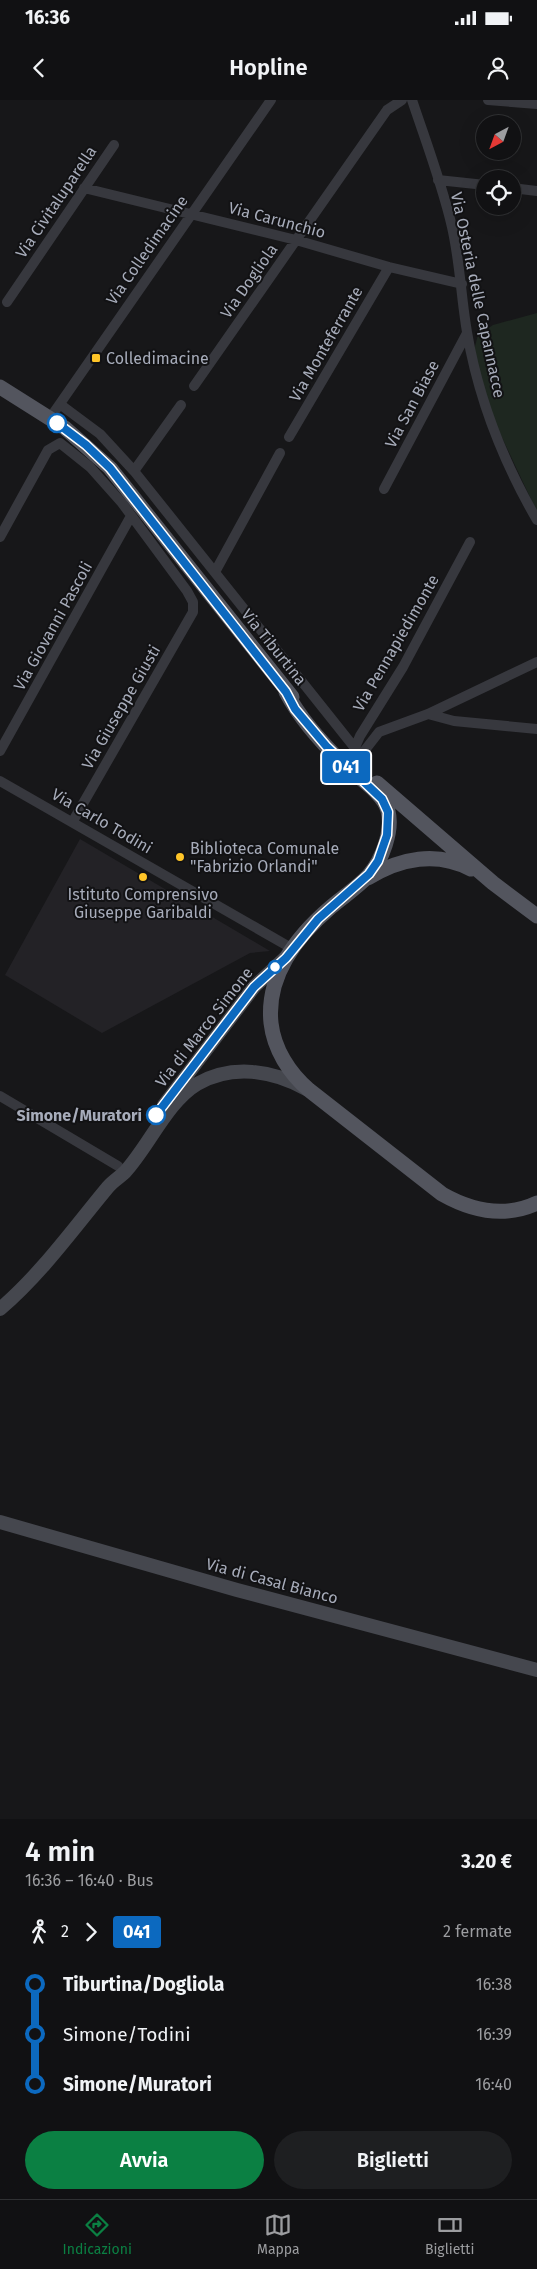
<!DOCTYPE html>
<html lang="it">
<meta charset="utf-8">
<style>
body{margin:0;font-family:"Fira Sans",sans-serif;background:#1e1f21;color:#f1f3f6;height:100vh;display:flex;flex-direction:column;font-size:19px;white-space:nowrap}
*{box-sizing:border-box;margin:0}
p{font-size:16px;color:#9c9da0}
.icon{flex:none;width:28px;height:28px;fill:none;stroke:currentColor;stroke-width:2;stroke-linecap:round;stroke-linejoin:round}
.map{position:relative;height:1719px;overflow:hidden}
.side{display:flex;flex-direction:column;background:#111113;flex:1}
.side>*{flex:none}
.badge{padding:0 10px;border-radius:4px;font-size:18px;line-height:32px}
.needle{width:32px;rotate:221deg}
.controls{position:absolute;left:476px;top:15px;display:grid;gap:10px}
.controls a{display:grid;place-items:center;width:45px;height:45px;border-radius:50%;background:#111113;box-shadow:0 5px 20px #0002,0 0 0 1px #303133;font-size:25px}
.map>.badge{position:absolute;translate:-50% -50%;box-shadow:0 0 0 2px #fff}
.legs{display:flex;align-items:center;gap:8px;height:55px;padding:0 25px;font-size:16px}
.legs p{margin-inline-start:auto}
.head{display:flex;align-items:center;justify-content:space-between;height:85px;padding:0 25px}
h1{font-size:28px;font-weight:600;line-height:38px}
.cta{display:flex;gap:10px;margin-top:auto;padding:10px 25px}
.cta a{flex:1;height:58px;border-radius:30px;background:#0b8043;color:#fff;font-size:20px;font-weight:600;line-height:58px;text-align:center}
.cta a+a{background:#1e1f21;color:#f1f3f6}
ul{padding:0 25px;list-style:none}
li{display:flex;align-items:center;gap:18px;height:50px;font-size:19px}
li i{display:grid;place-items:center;width:8px;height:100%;margin:0 6px;background:currentColor}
li i::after{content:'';width:12px;height:12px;margin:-6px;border:4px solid;border-radius:50%;background:#111113}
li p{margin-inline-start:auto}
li:first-child i{background:linear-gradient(#0000 50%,currentColor 0)}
li:last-child i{background:linear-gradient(currentColor 50%,#0000 0)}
.status{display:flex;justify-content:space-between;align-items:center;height:35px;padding:0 25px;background:#111113;direction:ltr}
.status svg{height:14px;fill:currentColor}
header{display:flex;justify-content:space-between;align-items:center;height:65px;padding:0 25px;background:#111113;font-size:22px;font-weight:600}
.tabs{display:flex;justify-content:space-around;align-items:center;height:70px;border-top:1px solid #303133;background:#111113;font-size:14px;color:#9c9da0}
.tabs a{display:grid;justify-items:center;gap:2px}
.tabs .active{color:#0b8043}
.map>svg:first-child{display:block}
</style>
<div class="status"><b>16:36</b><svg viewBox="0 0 49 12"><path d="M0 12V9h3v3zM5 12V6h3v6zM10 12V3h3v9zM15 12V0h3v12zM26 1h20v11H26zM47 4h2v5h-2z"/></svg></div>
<header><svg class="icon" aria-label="back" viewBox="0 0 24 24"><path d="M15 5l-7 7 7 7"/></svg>Hopline<svg class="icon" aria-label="person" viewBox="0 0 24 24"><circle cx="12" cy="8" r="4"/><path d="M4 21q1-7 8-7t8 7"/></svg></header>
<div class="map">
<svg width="537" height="1719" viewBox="0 0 537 1719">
<rect width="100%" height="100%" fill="#171719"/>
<path fill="#232226" d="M80 739 270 851 250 853 102 933 5 875Z"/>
<path fill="#1e2720" d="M537 213V412L490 312 474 250 478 235 493 225Z"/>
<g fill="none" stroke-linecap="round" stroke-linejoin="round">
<path stroke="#37383e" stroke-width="10" d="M412 0C426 42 442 84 452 127 460 162 461 197 467 232 478 297 504 363 537 420
M488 0 537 4
M438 80 485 85
M84 88 296 140 389 167 462 184
M512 88 537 91
M7 202 114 45
M194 286 387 10 402 0
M61 305 100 334 134 371 181 305
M50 318 271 0
M289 337 389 167
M134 371 362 657
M384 389 467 233
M0 437 48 350 60 343 90 367 122 403 187 491 193 502V512L73 721
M215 472 280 353
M428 614 454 621 537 629
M0 651 131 416
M350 659 360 636 403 567 470 442
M360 673 365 650 379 632 428 614 537 562
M0 681 293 849
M0 996 118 1066"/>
<path stroke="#45474e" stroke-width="14" d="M164 1005 254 887 285 858
M0 1209C42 1173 73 1129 108 1087 113 1081 120 1077 125 1072 149 1046 167 1002 197 984 232 964 272 970 306 989
M0 1422 237 1490 537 1570"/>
<path stroke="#53555e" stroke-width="15" d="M0 287 65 328 110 368 292 597
M286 592C299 617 319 639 339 660 352 674 384 692 388 711 393 731 382 760 369 775 358 787 344 796 331 807 297 836 266 875 271 923 274 949 289 973 309 990L442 1094C472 1111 505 1118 537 1103
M377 683 493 783 537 816
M368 778C400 758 437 751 471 769"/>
</g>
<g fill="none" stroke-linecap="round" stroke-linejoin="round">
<defs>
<path id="line-1" d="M57 323 86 345 110 368 286 592 295 609 327 647 382 699 388 712 387 735 378 761 369 774 318 819 286 858 254 887 156 1015"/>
</defs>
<use href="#line-1" stroke="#fff" stroke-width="11"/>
<use href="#line-1" stroke="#0c69bf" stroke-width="8"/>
</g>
<g fill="#ffc528" stroke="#121214" stroke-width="2">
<rect x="91" y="253" width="10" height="10" rx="2.5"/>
<circle cx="180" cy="757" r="5"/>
<circle cx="143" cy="777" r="5"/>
</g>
<g fill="#fff" stroke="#0c69bf" stroke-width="2.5">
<circle cx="57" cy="323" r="9"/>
<circle cx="275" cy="867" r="6"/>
<circle cx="156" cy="1015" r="9"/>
</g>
<g text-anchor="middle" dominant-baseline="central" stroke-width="4" stroke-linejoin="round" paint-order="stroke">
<g font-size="16" fill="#a7acba" stroke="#121214">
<text transform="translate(56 102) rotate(-56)">Via Civitaluparella</text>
<text transform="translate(277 120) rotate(15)">Via Carunchio</text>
<text transform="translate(147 150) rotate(-55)">Via Colledimacine</text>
<text transform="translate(249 181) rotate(-55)">Via Dogliola</text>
<text transform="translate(478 195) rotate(78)">Via Osteria delle Capannacce</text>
<text transform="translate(326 244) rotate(-60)">Via Monteferrante</text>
<text transform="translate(412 304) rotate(-62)">Via San Biase</text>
<text transform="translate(53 526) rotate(-61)">Via Giovanni Pascoli</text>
<text transform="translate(396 543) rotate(-60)">Via Pennapiedimonte</text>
<text transform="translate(274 547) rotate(51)">Via Tiburtina</text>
<text transform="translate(121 607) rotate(-60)">Via Giuseppe Giusti</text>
<text transform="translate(102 721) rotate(30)">Via Carlo Todini</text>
<text transform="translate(204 927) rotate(-52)">Via di Marco Simone</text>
<text transform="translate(272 1481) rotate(15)">Via di Casal Bianco</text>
</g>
<g font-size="16" fill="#a7acba" stroke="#121214" text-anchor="start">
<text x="106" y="258">Colledimacine</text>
<text x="190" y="748">Biblioteca Comunale<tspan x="190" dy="18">"Fabrizio Orlandi"</tspan></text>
<text x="143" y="794" text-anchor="middle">Istituto Comprensivo<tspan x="143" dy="18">Giuseppe Garibaldi</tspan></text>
</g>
<g font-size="16" font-weight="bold" fill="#a7acba" stroke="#121214" text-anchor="end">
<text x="142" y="1015">Simone/Muratori</text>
</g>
</g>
</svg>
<div class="controls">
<a><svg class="needle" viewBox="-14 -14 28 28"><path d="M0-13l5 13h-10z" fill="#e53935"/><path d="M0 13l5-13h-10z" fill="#9c9da0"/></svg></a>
<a><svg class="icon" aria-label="locate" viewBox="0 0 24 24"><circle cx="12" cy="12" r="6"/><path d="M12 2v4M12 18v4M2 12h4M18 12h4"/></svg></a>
</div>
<b class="badge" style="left:346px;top:667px;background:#0c69bf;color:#fff">041</b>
</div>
<section class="side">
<div class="head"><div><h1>4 min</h1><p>16:36 – 16:40 · Bus</p></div><b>3.20 €</b></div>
<div class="legs"><svg class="icon" aria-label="walk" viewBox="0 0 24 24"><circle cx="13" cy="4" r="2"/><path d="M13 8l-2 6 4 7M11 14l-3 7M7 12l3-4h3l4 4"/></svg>2<svg class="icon" aria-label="forward" viewBox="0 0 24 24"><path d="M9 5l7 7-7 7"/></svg><b class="badge" style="background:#0c69bf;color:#fff">041</b><p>2 fermate</p></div>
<ul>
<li><i style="color:#0c69bf"></i><b>Tiburtina/Dogliola</b><p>16:38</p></li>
<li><i style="color:#0c69bf"></i><span>Simone/Todini</span><p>16:39</p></li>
<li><i style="color:#0c69bf"></i><b>Simone/Muratori</b><p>16:40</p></li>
</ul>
<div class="cta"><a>Avvia</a><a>Biglietti</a></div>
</section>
<nav class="tabs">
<a class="active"><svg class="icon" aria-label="directions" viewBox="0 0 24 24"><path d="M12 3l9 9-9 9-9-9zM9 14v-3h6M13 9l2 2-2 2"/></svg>Indicazioni</a>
<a><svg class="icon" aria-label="map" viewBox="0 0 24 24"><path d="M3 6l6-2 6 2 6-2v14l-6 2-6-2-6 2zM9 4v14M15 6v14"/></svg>Mappa</a>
<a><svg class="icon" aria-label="tickets" viewBox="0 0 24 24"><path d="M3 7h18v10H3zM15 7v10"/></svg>Biglietti</a>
</nav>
